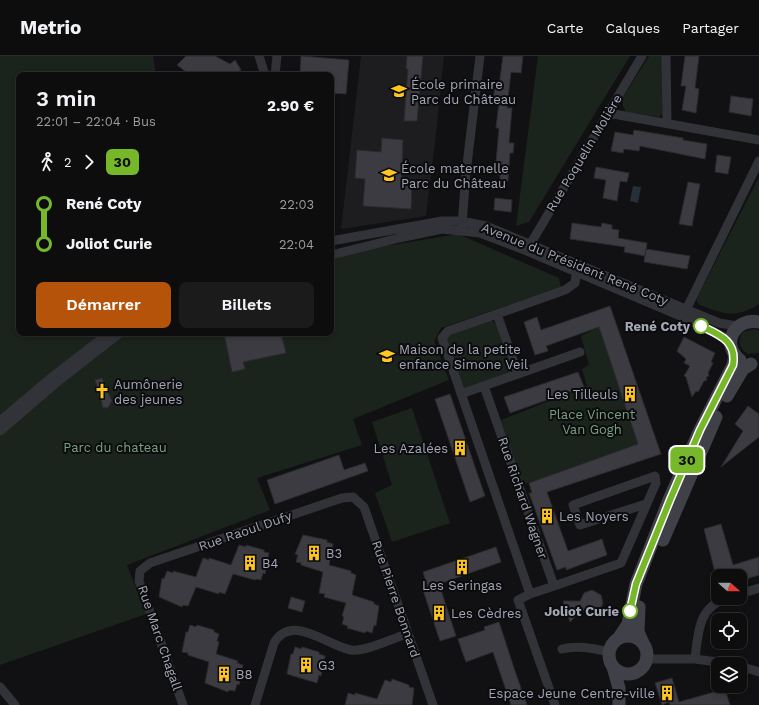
<!DOCTYPE html>
<html lang="fr">
<meta charset="utf-8">
<style>
body{margin:0;font-family:"Work Sans",sans-serif;background:#1b1b1c;color:#f1f3f6;height:100vh;display:flex;flex-direction:column;font-size:15px;white-space:nowrap}
*{box-sizing:border-box;margin:0}
p{font-size:13px;color:#9a9c9e}
.icon{flex:none;width:22px;height:22px;fill:none;stroke:currentColor;stroke-width:2;stroke-linecap:round;stroke-linejoin:round}
.map{position:relative;flex:1;overflow:hidden}
.drawer{position:absolute;left:16px;top:16px;width:318px;height:264px;display:flex;flex-direction:column;background:#0d0d0e;border-radius:8px;box-shadow:0 2px 6px #0003,0 0 0 1px #2d2d2e}
.drawer>*{flex:none}
.badge{padding:0 8px;border-radius:6px;font-size:14px;line-height:26px}
.needle{width:26px;rotate:111deg}
.fabs{position:absolute;left:711px;top:513px;display:grid;gap:8px}
.fabs a{display:grid;place-items:center;width:36px;height:36px;border-radius:8px;background:#0d0d0e;box-shadow:0 2px 6px #0003,0 0 0 1px #2d2d2e;font-size:20px}
.map>.badge{position:absolute;translate:-50% -50%;box-shadow:0 0 0 2px #fff}
.legs{display:flex;align-items:center;gap:6px;height:44px;padding:0 20px;font-size:13px}
.legs p{margin-inline-start:auto}
.head{display:flex;align-items:center;justify-content:space-between;height:68px;padding:0 20px}
h1{font-size:22px;font-weight:600;line-height:30px}
.button{display:flex;gap:8px;margin-top:auto;padding:8px 20px}
.button a{flex:1;height:46px;border-radius:8px;background:#b45309;color:#fff;font-size:16px;font-weight:600;line-height:46px;text-align:center}
.button a+a{background:#1b1b1c;color:#f1f3f6}
ul{padding:0 20px;list-style:none}
li{display:flex;align-items:center;gap:14px;height:40px;font-size:15px}
li i{display:grid;place-items:center;width:6px;height:100%;margin:0 5px;background:currentColor}
li i::after{content:'';width:10px;height:10px;margin:-5px;border:3px solid;border-radius:50%;background:#0d0d0e}
li p{margin-inline-start:auto}
li:first-child i{background:linear-gradient(#0000 50%,currentColor 0)}
li:last-child i{background:linear-gradient(currentColor 50%,#0000 0)}
header{display:flex;align-items:center;gap:24px;box-sizing:border-box;height:56px;padding:0 20px;background:#0d0d0e;border-bottom:1px solid #2d2d2e}
header strong{font-size:19px}
nav{display:flex;gap:22px;margin-inline-start:auto;font-size:14px}
.map>svg:first-child{display:block}
</style>
<header>
<strong>Metrio</strong>
<nav><a>Carte</a><a>Calques</a><a>Partager</a></nav>
</header>
<div class="map">
<svg width="759" height="649" viewBox="0 0 759 649">
<rect width="100%" height="100%" fill="#111113"/>
<path fill="#1d1d20" d="M361 0H444L436 78 426 160 341 173Z"/>
<path fill="#1b231d" d="M0 0H153L156 19H19V277H331V199L458 178 559 222 561 231 441 272 434 285 449 324 353 363 362 389 257 422 270 454 127 509 146 558 0 609Z
M538 0H630L529 166 516 170Z
M649 0H664L662 58 660 61 625 56V53L623 50 622 43Z
M759 121V248C736 263 724 258 700 249L697 246V242Z
M488 265H493L497 270 511 315 510 318 461 338 446 282 448 279Z
M599 271 638 388 522 429 501 364 587 330 582 313 589 309 581 280Z
M755 273 759 275V297L748 298C739 293 737 285 743 276Z
M412 352 450 467 392 486 375 437 392 429 372 366Z"/>
<path fill="#272f37" d="M633 130 641 131 638 147 630 145Z"/>
<path fill="#3b3b41" stroke="#2b2b2f" d="M186 0H215L230 8 235 4 241 14 230 19H190L177 9Z
M301 0 349 4 346 38 331 37V19H300Z
M407 0H423L417 65H404L408 13H406Z
M503 0H523L521 17 511 16 507 52H512L509 87H514L513 97H510L508 125 500 124V119L495 118 499 72H496L499 46H493L495 30H499Z
M685 0H699L695 32 699 33 696 57 682 54 686 30H681Z
M731 40 753 43 751 60 729 56Z
M634 74 683 82V84L707 88 705 103 640 90 639 95 624 93 623 97 611 95 615 76 633 79Z
M382 82 403 84 401 129 412 130 411 153 363 150 365 123 355 122 357 94 381 96Z
M717 99 731 101 728 118 715 116Z
M596 111 629 117 627 126 620 125 617 145 603 142 606 124 594 122Z
M688 126 700 128 692 170 679 168Z
M495 142 512 144 511 156 494 154Z
M572 167 601 171 602 167 612 169V173L619 174 618 182 647 187 645 200 624 196 625 191 570 183Z
M646 193 690 200 687 213 644 206Z
M610 250 661 398 547 436 568 495 602 483 607 499 566 514V511L557 514 529 437H532L529 427 638 388 599 271 546 290 548 295 535 299 524 266 537 261 541 274Z
M224 277H281L286 297 243 306 245 313 232 316Z
M684 281 715 297 711 306 713 307 708 317 709 320 706 321 707 324 704 325 698 336 696 335 692 341 686 321 684 320 690 310 684 307 686 303 677 295Z
M578 316 584 331 510 357 504 341Z
M102 322 112 345 108 352 105 351 104 353 102 349V347L95 324Z
M450 338 485 440 470 446 435 343Z
M748 350 759 358V381L721 411 743 375 735 368Z
M339 399 344 414 365 407 368 415 275 448 267 424Z
M721 468 733 509 759 501V519L740 525V520H716L704 473Z
M303 479 327 484V486L333 488 329 509 351 515V517L356 519 352 539 374 546V548L379 550 376 570 374 569 372 577 366 575 365 577 347 572 348 570 342 568 344 561 342 560 346 547 324 541 325 538 319 537 323 516 301 509V507L296 506 298 499 295 498Z
M239 489 246 491V489L264 494V496L269 497 265 518 263 517 261 524 256 523 255 524 233 518 225 538 219 536V538L196 531 188 550 183 549 182 551 159 541 162 522 164 523 167 515 173 517V515L196 521 203 502 209 504V502L231 509Z
M496 491 501 506 439 528 456 580 440 585 423 534 428 532 423 516Z
M592 534 601 539 603 547 600 555 591 559 582 554 570 566 563 545H580L584 537Z
M291 541 305 545 302 556 288 552Z
M499 566 515 615 527 649H511L493 596 466 606 462 595 458 583 485 574 484 571Z
M190 569 196 571 197 569 214 574V576L219 578 217 585 219 586 216 598 238 605 237 607 243 609 239 629 237 628 235 635 229 634 228 636 205 627 209 606 188 599V597L182 596 186 576H188Z
M295 591 301 593 302 591 319 596V598L325 600 321 620 319 619 317 627 287 618 291 598H293Z
M672 622 679 646 725 633 730 649H670L669 646 662 649 655 627Z
M392 623 409 629V631L414 632 412 649H345L348 637 355 639V637L377 643 385 624 391 626Z"/>
<g fill="none" stroke-linecap="round" stroke-linejoin="round">
<path stroke="#323338" stroke-width="9" d="M259 0 265 19
M666 0 667 66
M275 19 277 0
M608 57 759 84
M462 169 466 117 480 0
M331 185 442 165H462L486 170 719 267 737 270
M528 192 642 0
M331 199 399 182 442 173 480 177 527 195 683 261 724 281 731 290
M684 258 759 105
M518 318 580 296
M484 330 554 530 530 538 442 282 448 275 497 258
M461 338 518 318 497 258 565 234 575 227 577 211
M0 365 52 321 109 277
M0 375 56 327 120 277
M554 530 621 507 656 427 655 420 573 449 580 469 646 448
M530 538 518 544 555 649
M740 538 759 532
M562 593C577 589 594 592 609 596
M647 603H695L733 608
M695 603C698 577 698 551 727 542
M740 610 759 616
M0 631 15 649
M183 649 139 525 140 515 150 507 342 442 353 441 364 451 433 649
M255 649 274 587C292 557 326 589 351 594 366 596 393 582 407 578"/>
<path stroke="#404148" stroke-width="13" d="M740 304C720 288 735 261 759 266
M727 340 743 313 751 308
M663 484 716 361
M639 551 638 576 643 587
M609 599a19 19 0 1 1 38 0a19 19 0 1 1-38 0Z
M618 583 628 568 636 528 669 444 700 374 733 309 735 299
M613 611 619 632V649"/>
</g>
<g fill="none" stroke-linecap="round" stroke-linejoin="round">
<defs>
<path id="line-1" d="M630 555 636 528 670 444 700 374 733 309C737 285 720 279 701 270"/>
</defs>
<use href="#line-1" stroke="#fff" stroke-width="9"/>
<use href="#line-1" stroke="#76b82a" stroke-width="6"/>
</g>
<defs>
<symbol id="school-bare" viewBox="-9 -9 18 18"><path d="M0-5L7-2L0 1L-7-2ZM-4 1L0 2.5L4 1V4Q0 6-4 4Z" fill="#fec61e" stroke="#0c0c0e" stroke-width="2.5" paint-order="stroke"/></symbol>
<symbol id="church-bare" viewBox="-9 -9 18 18"><path d="M-1.2-6h2.4v3.5h3.3v2.4h-3.3V6h-2.4V-.1h-3.3v-2.4h3.3Z" fill="#fec61e" stroke="#0c0c0e" stroke-width="2.5" paint-order="stroke"/></symbol>
<symbol id="building-bare" viewBox="-9 -9 18 18"><path d="M-4-6H4V6H1V3H-1V6H-4ZM-2.5-4.3h1.7v1.8h-1.7ZM.8-4.3h1.7v1.8H.8ZM-2.5-1h1.7V.8h-1.7ZM.8-1h1.7V.8H.8Z" fill="#fec61e" stroke="#0c0c0e" stroke-width="2.5" paint-order="stroke"/></symbol>
</defs>
<g fill-rule="evenodd">
<use href="#school-bare" x="388" y="24" width="22" height="22"/>
<use href="#school-bare" x="378" y="108" width="22" height="22"/>
<use href="#school-bare" x="376" y="289" width="22" height="22"/>
<use href="#church-bare" x="91" y="324" width="22" height="22"/>
<use href="#building-bare" x="619" y="327" width="22" height="22"/>
<use href="#building-bare" x="449" y="381" width="22" height="22"/>
<use href="#building-bare" x="536" y="449" width="22" height="22"/>
<use href="#building-bare" x="303" y="486" width="22" height="22"/>
<use href="#building-bare" x="239" y="496" width="22" height="22"/>
<use href="#building-bare" x="451" y="500" width="22" height="22"/>
<use href="#building-bare" x="428" y="546" width="22" height="22"/>
<use href="#building-bare" x="295" y="598" width="22" height="22"/>
<use href="#building-bare" x="213" y="607" width="22" height="22"/>
<use href="#building-bare" x="656" y="626" width="22" height="22"/>
</g>
<g fill="#fff" stroke="#76b82a" stroke-width="2">
<circle cx="701" cy="270" r="7"/>
<circle cx="630" cy="555" r="7"/>
</g>
<g text-anchor="middle" dominant-baseline="central" stroke-width="4" stroke-linejoin="round" paint-order="stroke">
<g font-size="13" fill="#a2a6b5" stroke="#0c0c0e" text-anchor="start">
<text x="411" y="28">École primaire<tspan x="411" dy="15">Parc du Château</tspan></text>
<text x="401" y="112">École maternelle<tspan x="401" dy="15">Parc du Château</tspan></text>
<text x="399" y="293">Maison de la petite<tspan x="399" dy="15">enfance Simone Veil</tspan></text>
<text x="114" y="328">Aumônerie<tspan x="114" dy="15">des jeunes</tspan></text>
<text x="618" y="338" text-anchor="end">Les Tilleuls</text>
<text x="448" y="392" text-anchor="end">Les Azalées</text>
<text x="559" y="460">Les Noyers</text>
<text x="326" y="497">B3</text>
<text x="262" y="507">B4</text>
<text x="462" y="529" text-anchor="middle">Les Seringas</text>
<text x="451" y="557">Les Cèdres</text>
<text x="318" y="609">G3</text>
<text x="236" y="618">B8</text>
<text x="655" y="637" text-anchor="end">Espace Jeune Centre-ville</text>
</g>
<g font-size="13" fill="#a2a6b5" stroke="#0c0c0e">
<text transform="translate(584 97) rotate(-59)">Rue Poquelin Molière</text>
<text transform="translate(575 208) rotate(22)">Avenue du Président René Coty</text>
<text transform="translate(523 442) rotate(71)">Rue Richard Wagner</text>
<text transform="translate(245 475) rotate(-19)">Rue Raoul Dufy</text>
<text transform="translate(396 543) rotate(71)">Rue Pierre Bonnard</text>
<text transform="translate(160 582) rotate(71)">Rue Marc Chagall</text>
</g>
<g font-size="13" font-weight="bold" fill="#a2a6b5" stroke="#0c0c0e" text-anchor="end">
<text x="690" y="270">René Coty</text>
<text x="619" y="555">Joliot Curie</text>
</g>
<g font-size="13" fill="#77a17d" stroke="#0c0c0e">
<text x="592" y="358">Place Vincent<tspan x="592" dy="15">Van Gogh</tspan></text>
<text x="115" y="391">Parc du chateau</text>
</g>
</g>
</svg>
<div class="fabs">
<a><svg class="needle" viewBox="-14 -14 28 28"><path d="M0-13l5 13h-10z" fill="#e53935"/><path d="M0 13l5-13h-10z" fill="#9a9c9e"/></svg></a>
<a><svg class="icon" aria-label="locate" viewBox="0 0 24 24"><circle cx="12" cy="12" r="6"/><path d="M12 2v4M12 18v4M2 12h4M18 12h4"/></svg></a>
<a><svg class="icon" aria-label="layers" viewBox="0 0 24 24"><path d="M12 4l9 5-9 5-9-5zM3 14l9 5 9-5"/></svg></a>
</div>
<b class="badge" style="left:687px;top:404px;background:#76b82a;color:#111">30</b>
<section class="drawer">
<div class="head"><div><h1>3 min</h1><p>22:01 – 22:04 · Bus</p></div><b>2.90 €</b></div>
<div class="legs"><svg class="icon" aria-label="walk" viewBox="0 0 24 24"><circle cx="13" cy="4" r="2"/><path d="M13 8l-2 6 4 7M11 14l-3 7M7 12l3-4h3l4 4"/></svg>2<svg class="icon" aria-label="forward" viewBox="0 0 24 24"><path d="M9 5l7 7-7 7"/></svg><b class="badge" style="background:#76b82a;color:#111">30</b></div>
<ul>
<li><i style="color:#76b82a"></i><b>René Coty</b><p>22:03</p></li>
<li><i style="color:#76b82a"></i><b>Joliot Curie</b><p>22:04</p></li>
</ul>
<div class="button"><a>Démarrer</a><a>Billets</a></div>
</section>
</div>
